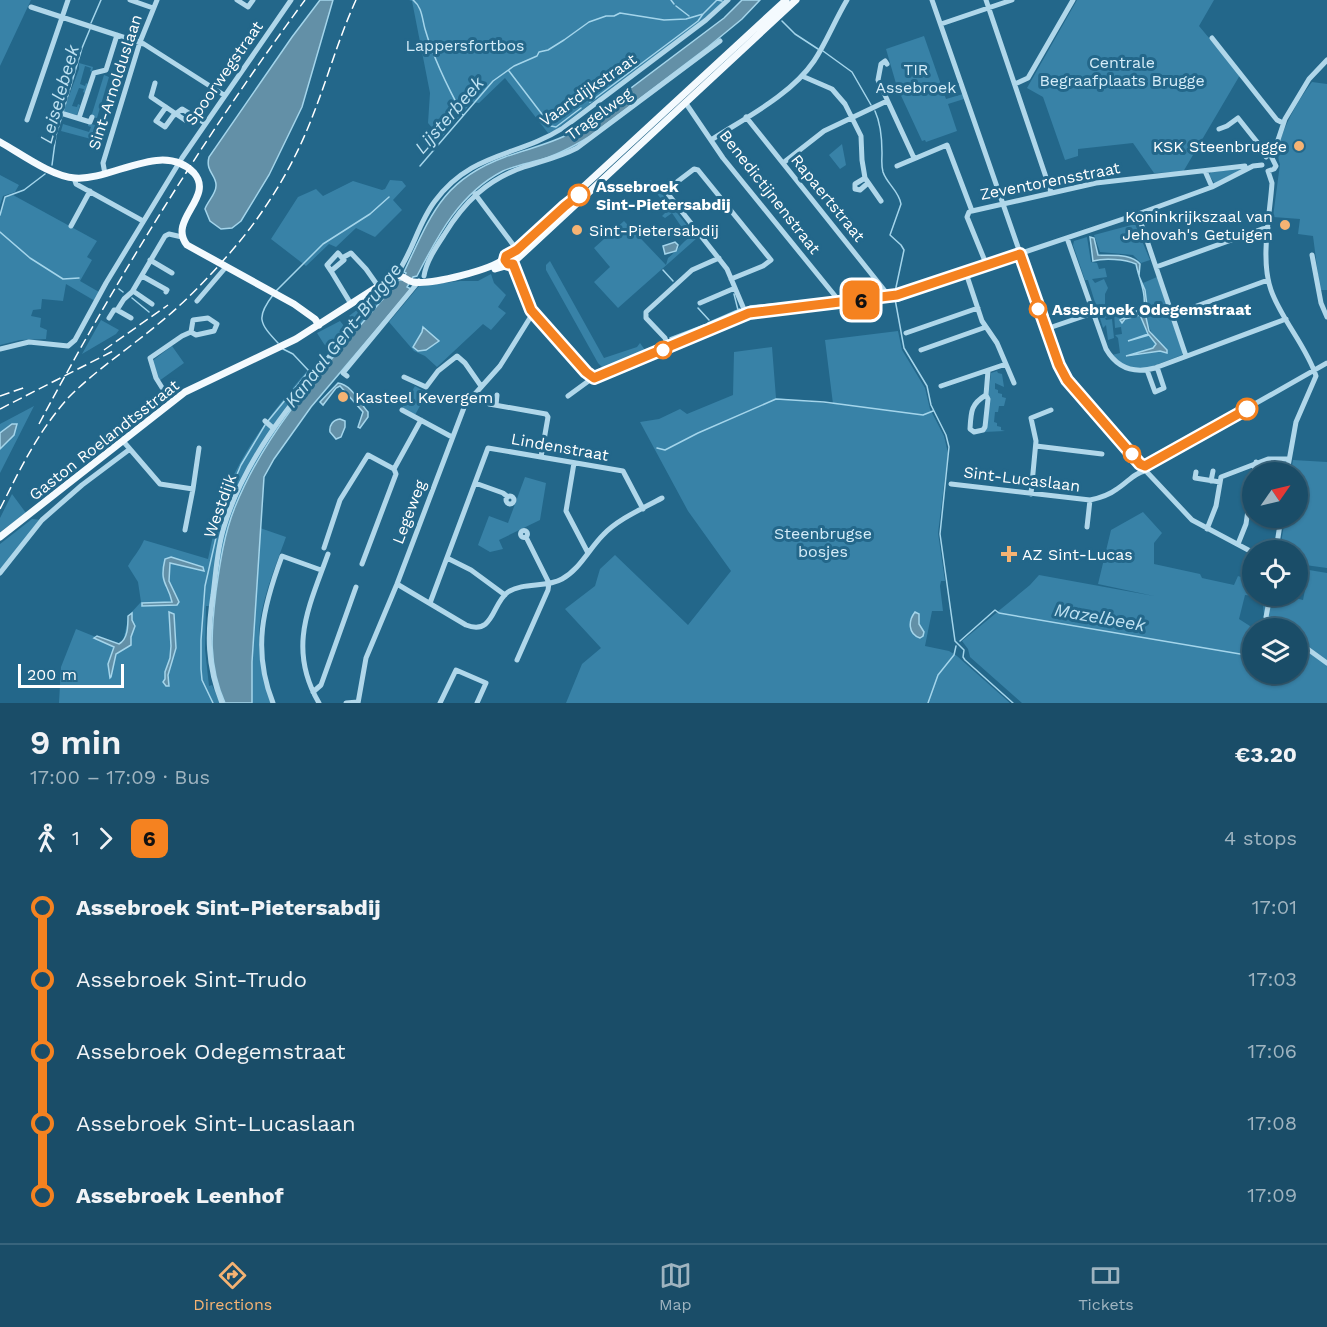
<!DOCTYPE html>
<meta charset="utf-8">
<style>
body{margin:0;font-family:"Work Sans",sans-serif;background:#23546e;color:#f1f3f6;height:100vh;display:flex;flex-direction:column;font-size:22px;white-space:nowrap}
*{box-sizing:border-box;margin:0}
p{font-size:20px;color:#9fb4c0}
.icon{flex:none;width:33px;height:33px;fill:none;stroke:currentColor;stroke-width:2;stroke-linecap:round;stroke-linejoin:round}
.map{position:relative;height:703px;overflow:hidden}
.side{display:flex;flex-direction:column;background:#1a4d68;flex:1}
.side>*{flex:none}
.badge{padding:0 12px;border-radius:9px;font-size:21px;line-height:39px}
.needle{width:39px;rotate:56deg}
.fabs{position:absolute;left:1242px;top:462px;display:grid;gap:12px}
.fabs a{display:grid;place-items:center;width:66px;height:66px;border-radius:50%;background:#1a4d68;box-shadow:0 2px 4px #0004,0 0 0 2px #38647c;font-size:30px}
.scale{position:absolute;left:18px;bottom:15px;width:106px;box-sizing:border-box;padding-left:6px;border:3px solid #fff;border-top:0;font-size:16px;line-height:21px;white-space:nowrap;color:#fff;-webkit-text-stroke:4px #23678a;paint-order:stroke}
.map>.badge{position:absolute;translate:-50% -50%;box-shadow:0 0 0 3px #fff}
.legs{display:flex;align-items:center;gap:9px;height:66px;padding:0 30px;font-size:20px}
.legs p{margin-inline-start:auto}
.summary{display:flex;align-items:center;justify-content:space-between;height:102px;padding:0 30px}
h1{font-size:33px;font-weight:600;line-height:45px}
ul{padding:0 30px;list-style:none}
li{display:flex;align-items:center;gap:21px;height:72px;font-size:22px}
li i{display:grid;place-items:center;width:9px;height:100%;margin:0 8px;background:currentColor}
li i::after{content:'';width:15px;height:15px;margin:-8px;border:4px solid;border-radius:50%;background:#1a4d68}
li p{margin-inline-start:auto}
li:first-child i{background:linear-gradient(#0000 50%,currentColor 0)}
li:last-child i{background:linear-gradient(currentColor 50%,#0000 0)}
.tab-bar{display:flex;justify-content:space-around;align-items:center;height:84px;border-top:2px solid #38647c;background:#1a4d68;font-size:16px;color:#9fb4c0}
.tab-bar a{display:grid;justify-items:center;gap:3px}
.tab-bar .current{color:#f5b373}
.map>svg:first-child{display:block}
</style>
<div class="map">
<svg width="1327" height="703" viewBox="0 0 1327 703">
<rect width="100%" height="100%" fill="#23678a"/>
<path fill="#3882a7" d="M0 0H31L0 66Z
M409 0H725L705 18 554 131 548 133 505 78 479 103 472 102 441 138 428 123 430 93 412 1Z
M1077 0H1214L1199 26 1240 75 1183 172 1154 173 1133 143 1078 149V156L1065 160 1043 97 1027 88Z
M924 36 946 99 963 94 964 99 948 104 957 131 926 142 925 140 922 141 897 87 886 49Z
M79 63 93 67 92 72 90 71 91 68 85 66 80 84 85 86 86 83 88 84 85 93 83 92 84 89 79 88 72 106 77 107 78 104 80 105 77 115 69 113 68 114 63 112 79 69Z
M104 75 109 77 97 118 91 117Z
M1312 82 1327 84V290H1320L1313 236 1298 234 1300 219 1273 217 1280 164C1271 144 1300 97 1312 82Z
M88 123 95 125 91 139 61 131 63 124 89 132 91 127 88 126Z
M842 144 846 165 840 169 829 155Z
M1243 169 1215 184 1209 175 1211 172Z
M0 175 19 185 15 192 3 196 0 205Z
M390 180 402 181 406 186 393 200 402 210 375 237 356 228 336 247 329 244 306 266 271 239 298 197 316 189 323 196 353 181 382 190 385 189Z
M651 180 697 238 618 308 594 282 610 267 594 248 624 221 666 265 668 258C677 251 680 244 689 238L672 213 665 218 662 216 669 209 651 186 642 191 639 188Z
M13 195 97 241 87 257 92 260 80 281 99 292 95 301 66 284 63 301 42 299 41 309 33 310 31 316 41 318 40 327 47 330 46 339 20 340 0 345V215L5 197Z
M1135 224 1150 260 1141 263 1133 255 1100 252 1094 235Z
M1087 237 1091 262 1097 263 1099 269 1105 268 1107 277 1092 279 1095 283 1104 279 1108 288 1105 294V306L1110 308 1111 316 1105 318 1106 320 1112 319 1114 338 1108 340 1106 325 1103 328 1088 280H1085L1073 245 1074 241Z
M550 261 604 358 637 347 640 343 647 353 606 371 598 363 546 270V265Z
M491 274 494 283 506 295 498 307 506 313 491 330 483 324 437 367 425 356 414 351 389 322 419 286 460 281H478Z
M1157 277 1183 353 1182 355 1148 368H1127L1112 355 1120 353 1118 338 1115 335 1122 334 1121 327 1115 328 1114 313 1116 310 1123 308 1125 316 1120 319 1122 322 1132 316 1140 315 1146 331 1156 344 1153 348 1127 355V357L1162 351C1156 339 1148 330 1146 316 1144 304 1149 298 1143 283Z
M391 284 393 287 323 370 234 509 222 553 214 606H206L205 649 209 686 212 685 220 703H59L61 667 76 629 118 646 123 641 129 615 141 602 138 582 128 566C133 557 140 550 144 540L208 559C212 541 215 523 221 505 239 454 272 412 307 371L315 369 331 351 324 344 317 333 340 321 349 332 357 324 349 316Z
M101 320 119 330 116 334 82 354Z
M898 331 902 350 925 388 930 409 944 436 948 453 938 533 945 581H941L940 586 943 611H932L925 646 949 651 957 656 1010 703H566L582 664 601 648 565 609 595 586 600 569 615 555 688 625 731 571 688 511 640 422 659 419 680 409 687 414 733 395 734 352 772 347 776 398 833 404 825 340Z
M172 346 184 363 159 381 152 361Z
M997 371 998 373 1002 374 1004 387 995 383V389L998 390V393L1002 394V397L1006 398 1004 406H999L998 412H995L994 422 997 423V426L1001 427V430L1005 431 984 432 991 373Z
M415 386 427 393 415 415 402 408Z
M34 406 0 473V449L10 440 12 424 0 433V424Z
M1293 460 1327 462V568L1298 564V550H1280L1285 518H1298V472H1291Z
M525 477 546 483 540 520 499 540 503 549 490 552 478 545 489 516 508 523Z
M12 494 26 513 0 532V518Z
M1143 512 1162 533 1154 543V564L1200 574 1202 578 1234 585 1238 576 1249 580V584L1252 585V596H1287L1303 600 1309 570 1327 573V660L1298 639V628H1283L1264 615 1262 597 1245 595 1239 619 1253 628 1252 674H1298L1299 646 1327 665V703H1022L970 657 968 649 962 641 1030 585 1039 575 1154 596 1098 584 1111 530Z
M32 519 42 520 0 570V544Z
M260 528 286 537C274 571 254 616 260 653 262 670 268 687 271 703H252V662Z"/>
<path fill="#6390a7" stroke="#a4d5eb" stroke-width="1.5" d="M320 0H333L302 107 269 175 241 221 232 228 221 229 210 221 205 209C207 202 216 194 216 186 217 175 205 172 209 157L292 37Z
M742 0H760L742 19 708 47 589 137C574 146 560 154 543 159 530 163 516 165 503 171 460 193 438 235 417 276L413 277 407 287 411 289 311 407 274 459 264 477 252 662V703H225C208 665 211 632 216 591 220 563 224 534 235 507 270 420 340 351 399 280H402L406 273 404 272C431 215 442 180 505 157 527 149 550 144 571 133L724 18Z
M1090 237 1094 238 1098 255C1112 256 1131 253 1140 264L1139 276 1145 290 1147 306 1145 313 1149 331 1167 350V353L1160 351 1126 356 1153 348 1156 344 1149 335 1128 341 1148 334 1140 315 1125 319 1122 323 1120 320 1144 307C1146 292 1139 279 1136 264 1125 259 1104 258 1093 261Z
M675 242 678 245 676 251 665 254 663 246Z
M423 327 439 341 426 350 418 351 413 347 422 332Z
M338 383C352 385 359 402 368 412V417L360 428 358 427 363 412 340 386 336 388 323 405 320 402Z
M340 419 345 421V427L341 437 336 439 330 432C329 425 333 420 340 419Z
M12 424H17L14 435 0 449V433Z
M171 557 203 567 204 571 170 563 169 581 179 602 177 605 142 606V603L172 602C168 583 159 584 165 559Z
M169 612 174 614 176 648 168 675 169 686H166L163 682 165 679V672L170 658 171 646Z
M915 612 919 614V624L924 632 923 636 920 638C908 634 908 621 915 612Z
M132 613V620L135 626 131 637V645L116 654 111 677 110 678 108 664 114 647 94 638 97 636 119 644C128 639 128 626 128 616Z"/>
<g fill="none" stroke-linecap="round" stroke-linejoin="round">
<path stroke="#a4d5eb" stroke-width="1.5" d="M413 0C422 7 422 18 425 29 434 60 448 88 463 115
M671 0 674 4
M676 6 689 16
M782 21 795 34 818 49
M91 23 101 0
M823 51 852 72 871 105
M509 71 551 126 556 127 581 108
M590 102 698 21 703 14
M875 111C881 124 882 139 882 153 882 160 881 165 883 172 887 184 899 191 901 204L890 235 901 245 904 250 895 292
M63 112 82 48 90 29
M52 165 56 135 62 116
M420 166 493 81 514 66 537 56 539 52 548 50 564 40 589 22 606 16H614L620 13 664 20 686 19 703 14 717 0 722 1
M0 215 5 197 24 190 45 174
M0 232 30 258 63 279 79 278
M663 270 673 281
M119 289 123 292
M276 291 323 244 370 214 389 197
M734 294 738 310
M273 295C256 317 259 323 278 343
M132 298 149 312
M895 299 904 348 927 386 931 405 946 435 949 447 940 534 955 641 964 650 963 657 965 660 1013 703
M750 306 797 302
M698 308 709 320
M708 323 740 309
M670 338 704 325
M268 421 309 371 293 354 283 349
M657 448 665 450 698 433 776 399 824 402 923 415 933 411
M960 641 995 610 999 613 1246 655
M213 703 202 680 201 669V640L205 586 223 507 241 465 265 425
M928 703 938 675 954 655 956 646"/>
<path stroke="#b0d7ea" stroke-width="5" d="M130 0 153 8
M237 0 248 7 253 0
M932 0 1059 365 1067 380 1140 464
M986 0 1051 192
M31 7 144 44 224 95
M941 24 1012 0
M1212 38 1277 120 1283 123
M887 64 885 61 881 64 878 80 914 158
M802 76 832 89 845 104 861 136 862 160 865 178 881 201
M155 83 151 97 185 120
M1015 84 1028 78 1073 0
M685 102 723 158 840 302
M166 107 156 121 165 127 173 116 182 109 205 123
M64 114 90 122 92 117
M746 117 889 296
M79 118 94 73 106 70 117 35
M27 120 68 0
M1219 129 1227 126 1238 118 1261 147 1266 157
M711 140C745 118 791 95 814 61 826 43 835 20 847 0
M1272 158 1285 119 1309 79 1327 60
M783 163 824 131 887 101
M897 166 947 145 972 211 969 212 967 217 987 266
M1205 171 1212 187
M1268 171 1272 183C1270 215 1260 259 1271 290 1281 319 1307 347 1316 376L1296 422 1287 472
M1268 171 1274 169 1276 166 1272 158
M105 174 103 163 140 42 157 0
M74 178 76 184 143 221
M865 178 855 184V189L860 190 868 183
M475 194 514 246
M972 211 1096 183 1245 166
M1138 214 1186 356
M71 226 90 191
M1067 238 1106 349C1117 368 1133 374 1155 368L1286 319
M1312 255 1321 303 1327 317
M342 258 351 253 366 269 378 286
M150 260 172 273
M513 264 533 313 586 372 594 377
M1156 267 1262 229 1268 228
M331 271 327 265 338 253 344 260 331 271 351 304
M966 273 982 321 997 343 1014 383
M396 275C413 252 418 223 435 201 471 152 517 157 563 128L706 20 728 0
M142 276 167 290 166 292
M424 276C426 262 436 247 444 235 464 202 488 179 524 167 542 161 560 157 577 148L720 41
M731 279 763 266 771 260 698 170 694 169 669 188 668 194 727 269 746 314
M133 291 152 304
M197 301 226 267
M700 303 735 288
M1172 315 1268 280
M109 318 114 310H117
M131 318 117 310 124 299 132 292 165 236 169 234 182 237
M208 318 217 324 214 331 196 335 191 332 193 320Z
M1046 329 1093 313
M906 333 978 308
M668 347 665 338 646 318V312L692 270 719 258
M0 349 29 342 68 346 75 340 106 283 182 158 291 0
M921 350 986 327
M1147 370 1155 392 1164 388 1157 367
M347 376 343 373 419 281
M404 377 426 387 438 371 457 356 465 363 481 386
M941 386 1006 364
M986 395 988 399 985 427 983 430 974 432 970 429C971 411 971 404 986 395L988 371
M568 396 594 377 749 313 897 295 1138 214 1212 187 1253 166 1262 165
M171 402 156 378 150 358 182 336 191 332
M489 404 546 414 548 417 541 457
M496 405 497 395
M402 410 452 437
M265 421 273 428
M123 441 160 484 193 489 185 530
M1036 446 1102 454
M574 463 566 511 588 553
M1145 466 1327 363
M1145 470 1192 520 1252 552
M1196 472 1195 478 1220 482
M1254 472 1256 462
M1211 481 1213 471
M475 483 503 493 508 497
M951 484 1090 500C1100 498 1109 495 1117 489 1128 482 1134 473 1145 471V466
M193 489 199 448
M1031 494 1036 441 1031 418 1051 410
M506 500a4 4 0 1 1 8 0a4 4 0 1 1-8 0Z
M1087 527 1090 500
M1207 529 1216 506 1221 477 1268 459H1289
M520.5 534a3.5 3.5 0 1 1 7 0a3.5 3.5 0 1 1-7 0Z
M526 537 549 583
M1238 544 1246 524 1252 483
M324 548 340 500 368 455 394 469
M1276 550 1281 518
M447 558 471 570 505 595
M362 564 396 474 394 469 421 420
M0 573 42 520 82 485 130 449
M397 584 466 625C494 636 492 603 508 592 524 582 546 588 562 579 580 569 589 549 603 535 618 519 642 509 662 498
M1270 596 1266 617 1278 628
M430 603 488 448 623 471 643 509
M1298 642 1327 663
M517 660 548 590 549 583
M313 692 321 685 356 587
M222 703C207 666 207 634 213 595 216 572 217 549 224 527 245 457 293 401 338 346
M273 703C252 650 263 607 282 556L321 570
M319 703C287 648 309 607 328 554
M346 703 358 702
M358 703 366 658 397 584 465 405 500 366 533 313
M440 703 456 670 486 683 477 703"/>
<path stroke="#f4fafe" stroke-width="7" d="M0 142C20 153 52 177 75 178 112 181 163 140 194 173 215 197 167 220 187 245L294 304 315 319 319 325
M506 262V256L512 254 521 247 582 188 786 0
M495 269 515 263 516 260 796 0
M0 537 185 392 296 339 396 275C403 275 407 281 413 282 431 285 492 270 505 258"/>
<path stroke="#fff" stroke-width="1.5" stroke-dasharray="10 4.5" stroke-linecap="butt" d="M104 350 168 305
M0 396 26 387
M0 409 115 350
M39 424C118 276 206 134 305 0
M0 509C20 469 39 430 69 397 96 370 128 349 157 325 188 300 215 271 240 241 271 203 296 160 313 115 328 77 339 37 356 0"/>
</g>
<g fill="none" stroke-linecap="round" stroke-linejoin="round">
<defs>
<path id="line-1" d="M579 195 565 206 517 250 506 256 505 260 508 264H513L531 310 586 372 594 378 749 313 897 295 1020 254 1059 365 1067 380 1140 464 1145 466 1247 409"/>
</defs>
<use href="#line-1" stroke="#fff" stroke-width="14"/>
<use href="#line-1" stroke="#f58220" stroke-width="9"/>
</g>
<g fill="#f5b373" stroke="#23678a" stroke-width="2">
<circle cx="1299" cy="146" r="6"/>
<circle cx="1285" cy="225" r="6"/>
<circle cx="577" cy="230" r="6"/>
<circle cx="343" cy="397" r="6"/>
<path d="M1006 545h6v6h6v6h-6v6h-6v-6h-6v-6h6z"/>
</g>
<g fill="#fff" stroke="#f58220" stroke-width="3">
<circle cx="579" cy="195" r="10"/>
<circle cx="1038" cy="309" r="8"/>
<circle cx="663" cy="350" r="8"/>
<circle cx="1247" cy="409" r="10"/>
<circle cx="1132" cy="454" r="8"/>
</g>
<g text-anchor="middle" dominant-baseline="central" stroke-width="6" stroke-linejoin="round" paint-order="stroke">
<g font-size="16" fill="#d4ecf8" stroke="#23678a">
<text x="465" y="45">Lappersfortbos</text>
<text x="1122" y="62">Centrale<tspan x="1122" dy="18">Begraafplaats Brugge</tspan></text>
<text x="916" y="69">TIR<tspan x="916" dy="18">Assebroek</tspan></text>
<text x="823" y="533">Steenbrugse<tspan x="823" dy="18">bosjes</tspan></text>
</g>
<g font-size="16" fill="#fff" stroke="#23678a">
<text transform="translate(224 73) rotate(-55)">Spoorwegstraat</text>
<text transform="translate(115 82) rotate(-72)">Sint-Arnolduslaan</text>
<text transform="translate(588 90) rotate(-35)">Vaartdijkstraat</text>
<text transform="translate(599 114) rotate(-36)">Tragelweg</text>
<text transform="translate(1050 181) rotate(-11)">Zeventorensstraat</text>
<text transform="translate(770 192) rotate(52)">Benedictijnenstraat</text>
<text transform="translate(828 198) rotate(51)">Rapaertstraat</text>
<text transform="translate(104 440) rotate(-38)">Gaston Roelandtsstraat</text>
<text transform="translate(560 447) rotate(10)">Lindenstraat</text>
<text transform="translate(1022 479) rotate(7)">Sint-Lucaslaan</text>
<text transform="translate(220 506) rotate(-70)">Westdijk</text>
<text transform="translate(409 512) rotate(-69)">Legeweg</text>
</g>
<g font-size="16" fill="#fff" stroke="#23678a" text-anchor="start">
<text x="1287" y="146" text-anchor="end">KSK Steenbrugge</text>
<text x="1273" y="216" text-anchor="end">Koninkrijkszaal van<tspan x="1273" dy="18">Jehovah's Getuigen</tspan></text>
<text x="589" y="230">Sint-Pietersabdij</text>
<text x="355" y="397">Kasteel Kevergem</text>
<text x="1022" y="554">AZ Sint-Lucas</text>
</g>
<g font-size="16" font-weight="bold" fill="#fff" stroke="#23678a" text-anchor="start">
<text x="596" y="186">Assebroek<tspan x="596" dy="18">Sint-Pietersabdij</tspan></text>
<text x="1052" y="309">Assebroek Odegemstraat</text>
</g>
<g font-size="18" font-style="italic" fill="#bfe2f2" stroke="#23678a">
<text transform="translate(59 94) rotate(-74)">Leiselebeek</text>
<text transform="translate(449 115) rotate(-49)">Lijsterbeek</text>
<text transform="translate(343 335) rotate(-52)">Kanaal Gent-Brugge</text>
<text transform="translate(1100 617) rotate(10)">Mazelbeek</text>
</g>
</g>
</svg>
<div class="fabs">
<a><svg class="needle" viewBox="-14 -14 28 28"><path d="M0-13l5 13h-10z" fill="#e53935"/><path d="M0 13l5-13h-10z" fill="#9fb4c0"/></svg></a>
<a><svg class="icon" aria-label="locate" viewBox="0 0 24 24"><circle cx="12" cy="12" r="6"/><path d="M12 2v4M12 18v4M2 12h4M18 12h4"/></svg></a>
<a><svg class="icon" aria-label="layers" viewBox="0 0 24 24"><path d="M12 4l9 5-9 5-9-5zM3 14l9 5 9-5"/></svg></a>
</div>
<div class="scale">200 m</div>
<b class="badge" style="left:861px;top:300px;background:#f58220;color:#111">6</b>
</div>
<section class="side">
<div class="summary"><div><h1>9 min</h1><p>17:00 – 17:09 · Bus</p></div><b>€3.20</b></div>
<div class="legs"><svg class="icon" aria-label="walk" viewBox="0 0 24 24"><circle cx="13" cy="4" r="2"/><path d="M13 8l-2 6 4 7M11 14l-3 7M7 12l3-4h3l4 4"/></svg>1<svg class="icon" aria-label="forward" viewBox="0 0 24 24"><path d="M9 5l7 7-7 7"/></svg><b class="badge" style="background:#f58220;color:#111">6</b><p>4 stops</p></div>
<ul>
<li><i style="color:#f58220"></i><b>Assebroek Sint-Pietersabdij</b><p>17:01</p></li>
<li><i style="color:#f58220"></i><span>Assebroek Sint-Trudo</span><p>17:03</p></li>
<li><i style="color:#f58220"></i><span>Assebroek Odegemstraat</span><p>17:06</p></li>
<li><i style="color:#f58220"></i><span>Assebroek Sint-Lucaslaan</span><p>17:08</p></li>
<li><i style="color:#f58220"></i><b>Assebroek Leenhof</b><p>17:09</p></li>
</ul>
</section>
<nav class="tab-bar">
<a class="current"><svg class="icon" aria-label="directions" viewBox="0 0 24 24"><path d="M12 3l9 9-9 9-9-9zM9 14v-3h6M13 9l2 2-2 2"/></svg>Directions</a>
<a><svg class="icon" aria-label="map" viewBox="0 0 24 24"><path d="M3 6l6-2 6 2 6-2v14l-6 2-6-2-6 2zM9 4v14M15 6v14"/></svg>Map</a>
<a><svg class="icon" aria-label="tickets" viewBox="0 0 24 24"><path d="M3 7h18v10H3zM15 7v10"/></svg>Tickets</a>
</nav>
